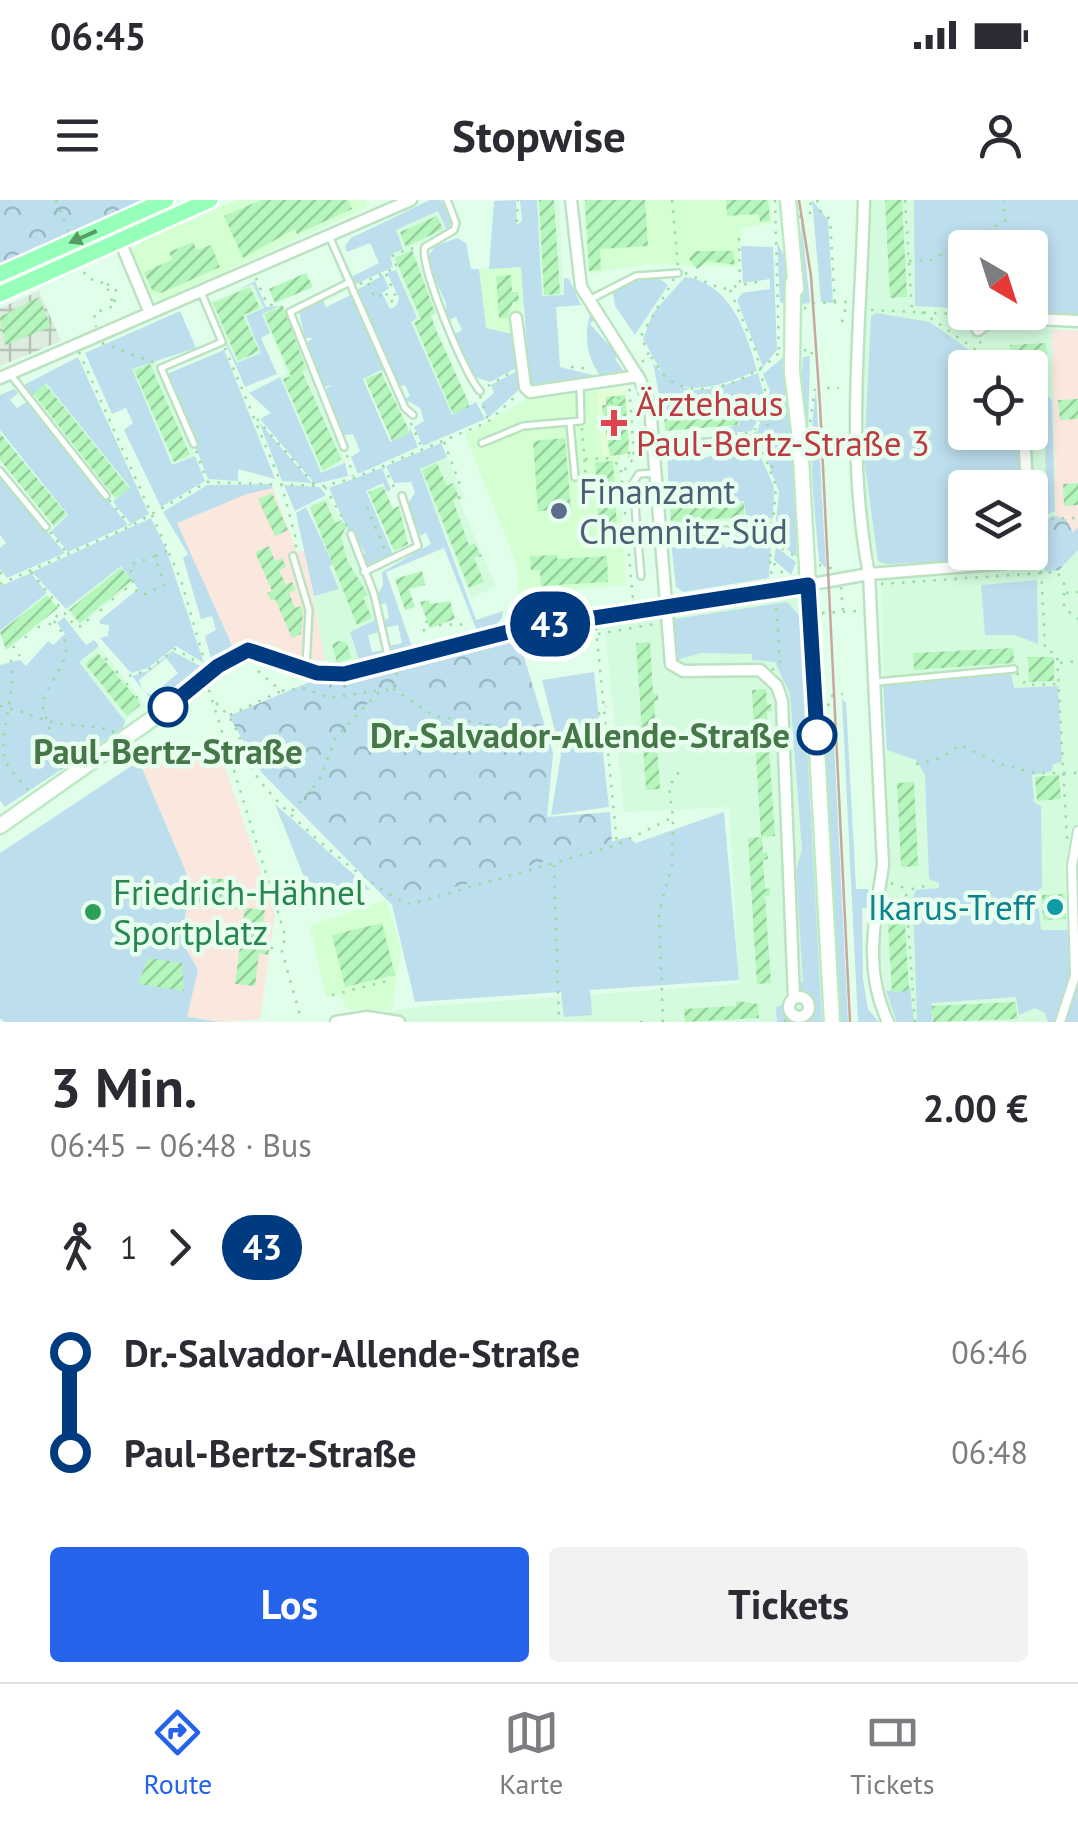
<!DOCTYPE html>
<html lang="de">
<meta charset="utf-8">
<style>
body{margin:0;font-family:"PT Sans",sans-serif;background:#f2f2f3;color:#2b2b33;height:100vh;display:flex;flex-direction:column;font-size:38px;white-space:nowrap}
*{box-sizing:border-box;margin:0}
p{font-size:32px;color:#7c7c81}
.icon{flex:none;width:55px;height:55px;fill:none;stroke:currentColor;stroke-width:2;stroke-linecap:round;stroke-linejoin:round}
.map{position:relative;height:822px;overflow:hidden}
.details{display:flex;flex-direction:column;background:#fff;flex:1}
.details>*{flex:none}
.badge{padding:0 20px;border-radius:32px;font-size:35px;line-height:65px}
.needle{width:65px;rotate:141deg}
.buttons{position:absolute;left:948px;top:30px;display:grid;gap:20px}
.buttons a{display:grid;place-items:center;width:100px;height:100px;border-radius:10px;background:#fff;box-shadow:0 5px 15px #0003;font-size:50px}
.map>.badge{position:absolute;translate:-50% -50%;box-shadow:0 0 0 5px #fff}
.legs{display:flex;align-items:center;gap:15px;height:110px;padding:0 50px;font-size:32px}
.legs p{margin-inline-start:auto}
.headline{display:flex;align-items:center;justify-content:space-between;height:170px;padding:0 50px}
h1{font-size:55px;font-weight:800;line-height:75px}
.cta{display:flex;gap:20px;margin-top:auto;padding:20px 50px}
.cta a{flex:1;height:115px;border-radius:10px;background:#2563eb;color:#fff;font-size:40px;font-weight:800;line-height:115px;text-align:center}
.cta a+a{background:#f2f2f3;color:#2b2b33}
ul{padding:0 50px;list-style:none}
li{display:flex;align-items:center;gap:35px;height:100px;font-size:38px}
li i{display:grid;place-items:center;width:15px;height:100%;margin:0 12px;background:currentColor}
li i::after{content:'';width:25px;height:25px;margin:-12px;border:8px solid;border-radius:50%;background:#fff}
li p{margin-inline-start:auto}
li:first-child i{background:linear-gradient(#0000 50%,currentColor 0)}
li:last-child i{background:linear-gradient(currentColor 50%,#0000 0)}
.status{display:flex;justify-content:space-between;align-items:center;height:70px;padding:0 50px;background:#fff;direction:ltr}
.status svg{height:28px;fill:currentColor}
header{display:flex;justify-content:space-between;align-items:center;height:130px;padding:0 50px;background:#fff;font-size:45px;font-weight:800}
.tab-bar{display:flex;justify-content:space-around;align-items:center;height:140px;border-top:2px solid #e1e1e2;background:#fff;font-size:28px;color:#7c7c81}
.tab-bar a{display:grid;justify-items:center;gap:5px}
.tab-bar .selected{color:#2563eb}
.map>svg:first-child{display:block}
</style>
<div class="status"><b>06:45</b><svg viewBox="0 0 49 12"><path d="M0 12V9h3v3zM5 12V6h3v6zM10 12V3h3v9zM15 12V0h3v12zM26 1h20v11H26zM47 4h2v5h-2z"/></svg></div>
<header><svg class="icon" aria-label="menu" viewBox="0 0 24 24"><path d="M4 6h16M4 12h16M4 18h16"/></svg>Stopwise<svg class="icon" aria-label="person" viewBox="0 0 24 24"><circle cx="12" cy="8" r="4"/><path d="M4 21q1-7 8-7t8 7"/></svg></header>
<div class="map">
<svg width="1078" height="822" viewBox="0 0 1078 822">
<defs>
<pattern id="industrial-grid" width="8" height="8" patternUnits="userSpaceOnUse" patternTransform="scale(2.5)"><rect width="8" height="8" fill="#dcecdf"/><path d="M0 4h8M4 0v8" fill="none" stroke="#b4c4b7"/></pattern>
<pattern id="forest-crowns" width="20" height="18" patternUnits="userSpaceOnUse" patternTransform="scale(2.5)"><rect width="20" height="18" fill="#bddeed"/><path d="M2 6a3 3 0 1 1 6 0M12 15a3 3 0 1 1 6 0" fill="none" stroke="#9bb9c2"/></pattern>
<pattern id="building-hatch" width="6" height="6" patternUnits="userSpaceOnUse" patternTransform="scale(2.5)"><rect width="6" height="6" fill="#b5f6bc"/><path d="M-1 1l2-2M0 6l6-6M5 7l2-2" fill="none" stroke="#95cc9b"/></pattern>
</defs>
<rect width="100%" height="100%" fill="#e0fee9"/>
<path fill="#d4fbde" fill-rule="evenodd" d="M537 0H559L564 95 542 96Z
M871 0H914V7L933 6 915 106 994 113 1006 125 1078 131V822H890L878 739V708L889 670 881 380 867 324 860 208ZM965 168H1030V232H965ZM965 288H1030V352H965Z
M438 11 447 31 412 47 441 112 432 116 471 208 452 216 411 121 417 118 390 55 403 49 395 30Z
M253 83 264 109 246 117 262 153 237 164 210 102Z
M283 105 345 263 321 274 280 177 287 173 262 114Z
M155 161 195 256 173 266 132 169Z
M45 182 131 288 115 300 30 195Z
M447 257 465 298 459 301 496 387 471 397 419 269Z
M328 297 350 335 373 396 368 399 377 419 350 432 360 463 334 468 325 460 314 396 339 389 329 365 333 363 307 306Z
M745 301 746 319 670 325 669 305Z
M120 365 134 382 80 426 66 409Z
M798 388 823 822H344L416 807 739 784 729 607 624 612 604 422Z
M99 446 145 505 125 521 78 462Z"/>
<path fill="#d3ffd3" d="M238 0H365L368 7 162 100 146 93 131 50 147 38Z
M583 0H771L772 23 741 28 738 67 647 64 588 74Z
M521 67 524 106 512 134 486 128 479 69Z
M597 191 602 257 619 256 626 385 519 395 517 365 465 235 526 200Z
M386 700 401 748 392 810 347 809 339 795 326 798 310 726Z"/>
<path fill="url(#industrial-grid)" d="M39 91 61 141 0 166V108Z"/>
<path fill="#fae7dd" d="M1052 130 1078 131V335L1056 336Z
M273 288 297 352 305 351 325 460H305L270 444 232 447 177 323 247 294Z
M216 541 275 714 260 819 221 822 186 817 198 770 181 740 191 684 143 569Z"/>
<path fill="#e4fdd2" d="M626 189 631 255 602 257 597 191Z"/>
<path fill="#bddeed" d="M430 0H441L452 21 447 31 438 11 396 30 403 49 390 55 393 67 354 85 351 77 379 63 370 43 347 52 345 46 351 38Z
M516 0 517 25 522 21 520 0H537L542 96 564 95V78L569 79 581 105 556 107 560 167 593 175 544 189 529 185 523 158 527 149 521 67 489 69 494 1Z
M812 0 828 20 833 103 821 102Z
M914 0H1078V114L1030 112V48H965V109L915 106Z
M801 18 810 103 802 104Z
M457 38 466 43 471 69H479L486 128 512 134 520 166 490 182 473 176 453 135 462 130 456 117 447 121 446 103 426 60 435 46Z
M777 42 786 60 788 106 780 102Z
M741 46 773 47 777 150 763 167 737 100 742 93 770 89V79L743 83Z
M396 70 417 118 411 122 452 215 476 202 485 219 423 246 414 227 424 221 420 208 404 199 410 196 405 185 399 187 357 90 383 75 389 88 382 93 390 109 396 106 399 98 387 73Z
M685 77C730 83 747 132 757 171 730 181 689 201 664 175 656 165 650 150 643 139L653 113Z
M660 79 668 85 635 135 615 106 613 93 634 81Z
M255 81 266 107 280 106 262 114 270 133 261 138 277 174 245 187 216 121 237 163 261 153 246 116 264 108 253 84 240 89Z
M351 95 388 176 381 170 363 179 390 242 408 234 410 228 418 247 358 274 351 257 360 251 353 234 344 235 326 189 332 185 325 187 307 142 313 138H305L299 112 322 98 326 107Z
M180 111 196 148 132 169 172 265 195 256 205 281 161 307 124 230 133 223 126 208 112 214 85 153Z
M591 113 595 119 590 124 619 156 615 159 626 174 604 179C588 165 582 133 591 113Z
M876 113 930 122 979 157V167L965 168V232L1018 233 1020 287 965 288V352L1012 353 995 359 886 364 878 361 864 258 871 117Z
M224 150 275 279 238 269V281L208 279 167 174Z
M786 155 789 157 797 357 774 339 779 292 757 232 770 191 763 174Z
M810 156 807 271 800 195 803 157Z
M78 157 149 314 131 324 113 302 130 287 46 183 30 199 20 187Z
M653 163C686 204 712 190 758 173L766 203 752 231 729 233V227L739 225 737 210 663 215Z
M521 169V188L488 218 481 204 494 193 491 185Z
M280 177 321 273 345 263 348 276 315 284 260 219 271 213 249 193Z
M14 189 18 193 10 200 17 208 26 202 128 325 68 352 51 331 68 315 0 230V195Z
M816 190 826 368 819 361C814 303 807 248 816 190Z
M259 222 312 283 282 281Z
M751 234 774 287 773 318 734 323 746 318 744 301 669 305 667 247 692 249 696 260 729 251 727 238Z
M441 243 447 257 420 269 476 420 503 411 502 418 492 429 477 431 444 348 386 372 413 450 393 452 389 446 402 443 398 425 383 428V421L389 418 386 403 379 405 377 396 383 385 382 372 431 344 426 333 419 336 408 304 415 292 411 282 394 283 386 266Z
M382 268 391 290 387 292 383 283 366 291 393 354 364 366 361 360 365 353 359 342 355 346 329 288Z
M0 276 65 353 7 378 0 369V348L6 343 0 335Z
M270 284 273 288 247 294 177 323 230 441 232 447 211 458 205 436 216 430 212 416 201 419 183 358 188 354 163 312 207 285Z
M284 285 320 287 326 295 295 311Z
M306 307 333 364 329 366 339 389 314 396 296 313Z
M151 318 166 349 204 463 176 446 148 468 131 473 100 438 108 436 109 425 100 424V420L138 389 121 366 66 409 32 372Z
M772 322 769 378 683 392 676 387 671 342H723L725 348 738 345 733 326Z
M776 347 796 362 791 375 774 360Z
M31 373 47 393 0 431V386Z
M1037 380 1038 444 1015 435H985L981 385Z
M787 402 800 416 822 822H777L776 807 784 804 786 814 794 821 807 818 812 809 797 783 803 782 796 670 802 650 790 494 775 462 752 460V454L701 453 676 460 674 419Z
M64 417 86 445 94 440 99 446 79 462 125 521 123 528 5 607 0 601V465L20 460 26 466 48 441 53 445 65 434 57 423Z
M377 419 379 432 368 435 372 452 384 450V456L360 463 350 432Z
M172 451 200 466 155 503 145 492 152 495 178 473 166 458 139 480 142 489 132 476 148 471Z
M594 472 609 607 551 615 561 555 542 480Z
M1011 474 1014 488 1058 486 1062 562 1053 564 1052 571 1032 575 1034 602 1041 606 1042 687 1037 691 1041 730H1072L1073 776 1057 822H1048L1045 813 1035 808 1019 815 1016 797 932 803V822H917L913 697 916 690 939 688V683L929 679 925 575 916 560 887 550 883 485Z
M393 489 452 522 444 549C394 552 388 552 365 506L380 491Z
M842 499 846 503 856 689H868L871 694 869 708H862L863 779 868 809 879 822H858Z
M828 542H834L848 822H839L824 594Z
M139 561 191 684 181 740 198 770 187 817 221 822H5L0 818V653Z
M275 604 371 690 306 682Z
M724 612 739 780 590 790 592 815 564 817 561 792 415 802 392 705 627 637 636 643Z
M1078 651V822H1064L1078 783Z
M910 788 914 822H897L886 791Z"/>
<path fill="url(#forest-crowns)" fill-rule="evenodd" d="M0 0H152L0 68Z
M1046 193 1052 201 1055 311 1046 315 1045 205 1040 194Z
M1054 316 1066 319 1073 333 1078 327V350L1059 370 1045 372 1039 323Z
M516 430 553 553 547 617 610 612 612 642 392 705 261 572 229 516 312 481ZM393 489 452 522 443 549C394 552 388 552 365 506L380 491Z"/>
<path fill="url(#building-hatch)" d="M261 0H348L352 9 297 34 295 29 243 58 224 16Z
M539 0H554L560 94 544 95Z
M585 0H645L648 46 600 49 601 70 589 71Z
M726 0H768L770 21 760 22 759 14 727 16Z
M885 0H902L907 97 890 98Z
M437 16 443 29 406 47 400 32Z
M193 42 197 50 211 45 220 67 161 93 152 90 144 72 172 60 169 52Z
M412 50 435 113 431 115 434 126 468 201 469 207 453 214 414 122 421 119 395 58Z
M695 51H733L735 65 708 61 697 69 689 59Z
M306 73 313 87 275 103 269 89Z
M511 75 512 92H518L519 101 513 102 507 118H499L496 76Z
M250 87 260 108 243 115 259 151 238 161 213 103Z
M39 97 51 127 5 145 0 117Z
M283 106 306 169 302 171 341 259 323 271 283 179 291 176 264 114Z
M1046 143 1047 168 1033 169 1032 156 1011 157 1010 145Z
M150 164 190 255 174 262 134 170Z
M381 172 408 228V234L392 241 365 179Z
M45 184 129 288 116 299 33 193Z
M625 195 629 248 627 254 610 256 602 205H606V197Z
M1078 199V219L1060 220 1058 200Z
M737 211 738 225 665 231 664 217Z
M0 233 67 315 54 326 0 260Z
M565 238 571 309 538 311 533 241Z
M613 261 618 345 600 346 595 262Z
M437 263 447 286 453 283 459 298 453 300 469 346 475 343 480 355 474 358 484 382 469 388 422 270Z
M1078 283V305L1064 306 1063 284Z
M383 286 393 309 399 306 408 344 394 351 368 292Z
M272 293 288 330 275 336 258 299Z
M325 300 335 323 342 320 346 327 341 337 347 360 368 395 363 397 372 418 357 425 310 307Z
M744 303V317L671 322 670 307Z
M269 346 275 361 282 358 286 367 279 370 286 385 292 382 296 390 289 393 295 408 301 406 303 411 301 434 292 438 275 399 271 401 267 393 272 391 255 352Z
M557 355V359L607 356 608 382 541 386 540 370H531L530 356Z
M121 368 132 380 80 423 69 410Z
M422 371 425 385 409 389 415 407 405 410 395 379Z
M47 395 58 408 6 450 0 432Z
M429 400 430 404 450 401 455 419 430 428 420 402Z
M339 441 347 443 351 458 337 463 332 444Z
M650 442 653 494H658V500L654 501 660 589 646 590 636 443Z
M1013 448 1014 463 914 470 913 453Z
M98 453 138 500 140 505 127 516 85 464Z
M1028 457H1054V481L1029 482Z
M766 489 767 505 771 504 772 511 767 512 769 541H774V548H769L775 636 762 637 763 653 767 652 768 659 763 660 765 689 770 688V695L765 696 771 783 757 784 748 638 761 637 752 490Z
M1059 575 1061 599 1037 601 1035 577Z
M914 582 918 666 901 667 897 583Z
M204 677 238 681 240 709 194 703Z
M1065 694 1066 719 1043 720 1042 695Z
M904 707 909 791 892 792 887 708Z
M245 708 265 710 260 743 270 744 268 755 259 753 255 786 235 784Z
M382 723 395 775 345 787 332 735Z
M148 758 182 763 184 791 138 784Z
M736 801 758 804 759 818 685 822 684 809 736 806Z
M1016 802 1017 819 933 822 932 806Z"/>
<g fill="none" stroke-linecap="round" stroke-linejoin="round">
<defs>
<path id="service" d="M447 0 456 23 454 30 425 47C418 61 465 176 480 191
M330 38 405 208 413 215
M589 100 636 76 678 73
M10 174 106 296
M570 223 575 277
M482 243 523 226 581 221 580 185
M194 244 161 168 222 142 201 92
M656 246 721 241
M344 247 290 112 350 82
M0 271 46 327
M351 334 374 394 389 460
M663 337 726 330
M293 356 309 410 306 467
M364 372 418 346 402 296
M641 376 633 283 639 274 655 273
M877 482 1014 469"/>
<path id="pedestrian" d="M1060 822 1075 776 1072 666 1078 631"/>
<path id="minor" d="M571 0 581 87 640 180 650 206 671 464 683 471 760 470 777 486 782 501 794 798
M864 0C861 125 845 250 869 374L1006 363 1019 352
M120 41 150 113
M516 118 525 187 530 192 638 176
M978 130 995 117 1078 121
M0 178 411 0
M1024 232 1027 288
M807 385 869 374 883 665C875 719 863 769 888 822
M789 807a10 10 0 1 1 20 0a10 10 0 1 1-20 0Z
M336 822 367 817 399 822"/>
<path id="secondary" d="M788 0 796 89
M793 83 792 172 800 239 832 822
M0 626 159 514 218 466 248 451 317 473 344 474 516 430 807 385"/>
<path id="primary" d="M0 74 166 0
M0 94 210 0"/>
</defs>
<use href="#service" stroke="#bbe3c2" stroke-width="10"/>
<use href="#pedestrian" stroke="#bbe3c2" stroke-width="12"/>
<use href="#minor" stroke="#bbe3c2" stroke-width="15"/>
<use href="#secondary" stroke="#baebc3" stroke-width="19"/>
<use href="#primary" stroke="#fff" stroke-width="20"/>
<path stroke="#98db9f" stroke-width="2.5" stroke-dasharray="2.5 8" stroke-linecap="butt" d="M56 0 68 31
M672 0 678 68
M775 0 779 151
M817 0 821 13 830 19 835 105
M905 0 912 110
M799 17 812 12 810 0
M517 22 518 0
M739 38 740 87
M909 61 931 60 1005 21 1004 0
M84 72 87 78 106 84 114 106 94 113 96 127
M685 73 722 89 757 82
M386 74 397 99 390 102 386 93 393 90
M256 78 267 104 285 108
M368 83 375 98 384 94
M107 84 116 89 114 104
M360 84 397 67 392 56 410 48 420 51
M730 90 756 152 767 199 755 230
M804 109 813 103 847 102 841 126
M871 110 978 115
M922 112 983 155V168
M980 141 983 155 1002 168
M102 143 155 163
M225 148 281 283 297 343 294 351
M805 149V154L813 153
M79 152 181 380 205 463
M651 157C657 165 662 176 671 181 705 202 755 177 779 153
M642 162 649 156 641 136 674 79
M571 167 591 169
M488 186 515 170
M827 188H839
M480 196 488 221
M612 204V199L628 197
M764 214 771 234 772 270
M257 219 314 284
M810 222 815 189
M411 223 422 248
M582 228 586 280
M724 235 755 232 776 286 770 359 786 377
M444 242 461 287
M196 251 207 281
M628 252 634 257 629 184
M618 253 629 256
M347 255 353 276
M585 259 607 258 626 269 640 248 646 247
M383 266 397 293
M621 270 633 399
M325 287 348 328
M458 298 465 296
M109 300 130 325
M367 307 386 352
M1030 319 1078 318
M730 326 772 320
M50 332 67 353
M1030 332 1040 347 1045 449 1057 455 1067 640
M773 343 796 357
M155 356 130 365 134 389 143 395 164 385 155 356 167 351
M479 356 487 353
M770 361 772 378
M819 365 834 369
M0 372 6 379
M31 372 75 426 88 427
M0 384 131 326 207 282 324 286 354 278 488 222 517 195
M881 384 1057 372 1064 382V408L1078 419
M841 387 843 412
M125 388 129 393
M1066 393 1078 392
M112 398 116 403
M100 409 104 414
M822 413 859 411
M87 419 91 424
M54 421C83 457 52 470 42 504L62 570
M49 425 62 410
M439 425 460 424 468 429
M38 426 42 431
M596 428 617 644
M423 431 428 427 426 420
M598 434 660 423
M25 436 31 443
M13 446 20 456
M11 460C16 491 0 533 4 558 9 570 21 581 29 591
M105 460 111 455
M1060 463 1078 461
M772 470 780 463 776 402
M258 471 281 491 303 488 330 498 376 491
M116 473 121 468
M1017 473 1026 485 1058 484
M129 476 148 470 175 449 199 463
M126 485 132 480
M393 489 435 516 497 526 527 545 546 548 581 533 606 506
M209 490 286 738 281 748 300 815
M136 498 142 493
M216 503C242 527 238 541 253 570 270 603 377 696 411 704L617 645 673 617 669 587 680 570
M0 506C21 510 40 520 61 524 82 527 97 524 116 533
M828 506 831 496 843 494
M230 515 281 491
M916 564 941 558 960 545 1000 564 1035 573H1078
M292 611 319 581 336 537 380 491 393 489 397 472
M554 665 559 822
M891 683 907 689
M260 748H280
M332 795 391 780
M640 822H643
M663 822 659 712 672 665 673 619
M785 822 788 808
M915 822 906 696 908 690 925 686"/>
<use href="#service" stroke="#fff" stroke-width="5"/>
<use href="#pedestrian" stroke="#fff" stroke-width="8"/>
<use href="#minor" stroke="#fff" stroke-width="10"/>
<use href="#secondary" stroke="#fff" stroke-width="14"/>
<use href="#primary" stroke="#96ffb9" stroke-width="15"/>
<path stroke="#c8a89e" stroke-width="2.5" d="M799 0 811 76 820 205 850 822"/>
</g>
<defs><path id="oneway-solid" d="M-6-.8H1V-3.2L6.5 0L1 3.2V.8H-6Z" transform="scale(2.5)"/></defs>
<use fill="#599964" href="#oneway-solid" transform="translate(83 37) rotate(156)"/>
<g fill="none" stroke-linecap="round" stroke-linejoin="round">
<defs>
<path id="line-1" d="M168 507 218 466 248 450 317 473 344 474 516 430 808 385 817 535"/>
</defs>
<use href="#line-1" stroke="#fff" stroke-width="22"/>
<use href="#line-1" stroke="#003b80" stroke-width="15"/>
</g>
<path fill="#e0444e" stroke="#e8ffef" stroke-width="4" d="M609 208h10v10h10v10h-10v10h-10v-10h-10v-10h10z"/>
<circle fill="#5c6f8a" stroke="#e8ffef" stroke-width="4" cx="559" cy="311" r="10"/>
<g fill="#fff" stroke="#003b80" stroke-width="5">
<circle cx="168" cy="507" r="18"/>
<circle cx="817" cy="535" r="18"/>
</g>
<circle fill="#0f9aa8" stroke="#e8ffef" stroke-width="4" cx="1055" cy="707" r="10"/>
<circle fill="#2e9e5b" stroke="#e8ffef" stroke-width="4" cx="93" cy="712" r="10"/>
<g text-anchor="middle" dominant-baseline="central" stroke-width="9" stroke-linejoin="round" paint-order="stroke">
<g font-size="35" fill="#be3a42" stroke="#e8ffef" text-anchor="start">
<text x="636" y="203">Ärztehaus<tspan x="636" dy="40">Paul-Bertz-Straße 3</tspan></text>
</g>
<g font-size="35" fill="#4e5e75" stroke="#e8ffef" text-anchor="start">
<text x="579" y="291">Finanzamt<tspan x="579" dy="40">Chemnitz-Süd</tspan></text>
</g>
<g font-size="35" font-weight="bold" fill="#457748" stroke="#e8ffef" text-anchor="end">
<text x="790" y="535">Dr.-Salvador-Allende-Straße</text>
<text x="168" y="551" text-anchor="middle">Paul-Bertz-Straße</text>
</g>
<g font-size="35" fill="#27864d" stroke="#e8ffef" text-anchor="start">
<text x="113" y="692">Friedrich-Hähnel<tspan x="113" dy="40">Sportplatz</tspan></text>
</g>
<g font-size="35" fill="#0d838f" stroke="#e8ffef" text-anchor="end">
<text x="1035" y="707">Ikarus-Treff</text>
</g>
</g>
</svg>
<div class="buttons">
<a><svg class="needle" viewBox="-14 -14 28 28"><path d="M0-13l5 13h-10z" fill="#e53935"/><path d="M0 13l5-13h-10z" fill="#7c7c81"/></svg></a>
<a><svg class="icon" aria-label="locate" viewBox="0 0 24 24"><circle cx="12" cy="12" r="6"/><path d="M12 2v4M12 18v4M2 12h4M18 12h4"/></svg></a>
<a><svg class="icon" aria-label="layers" viewBox="0 0 24 24"><path d="M12 4l9 5-9 5-9-5zM3 14l9 5 9-5"/></svg></a>
</div>
<b class="badge" style="left:550px;top:424px;background:#003b80;color:#fff">43</b>
</div>
<section class="details">
<div class="headline"><div><h1>3 Min.</h1><p>06:45 – 06:48 · Bus</p></div><b>2.00 €</b></div>
<div class="legs"><svg class="icon" aria-label="walk" viewBox="0 0 24 24"><circle cx="13" cy="4" r="2"/><path d="M13 8l-2 6 4 7M11 14l-3 7M7 12l3-4h3l4 4"/></svg>1<svg class="icon" aria-label="forward" viewBox="0 0 24 24"><path d="M9 5l7 7-7 7"/></svg><b class="badge" style="background:#003b80;color:#fff">43</b></div>
<ul>
<li><i style="color:#003b80"></i><b>Dr.-Salvador-Allende-Straße</b><p>06:46</p></li>
<li><i style="color:#003b80"></i><b>Paul-Bertz-Straße</b><p>06:48</p></li>
</ul>
<div class="cta"><a>Los</a><a>Tickets</a></div>
</section>
<nav class="tab-bar">
<a class="selected"><svg class="icon" aria-label="directions" viewBox="0 0 24 24"><path d="M12 3l9 9-9 9-9-9zM9 14v-3h6M13 9l2 2-2 2"/></svg>Route</a>
<a><svg class="icon" aria-label="map" viewBox="0 0 24 24"><path d="M3 6l6-2 6 2 6-2v14l-6 2-6-2-6 2zM9 4v14M15 6v14"/></svg>Karte</a>
<a><svg class="icon" aria-label="tickets" viewBox="0 0 24 24"><path d="M3 7h18v10H3zM15 7v10"/></svg>Tickets</a>
</nav>
